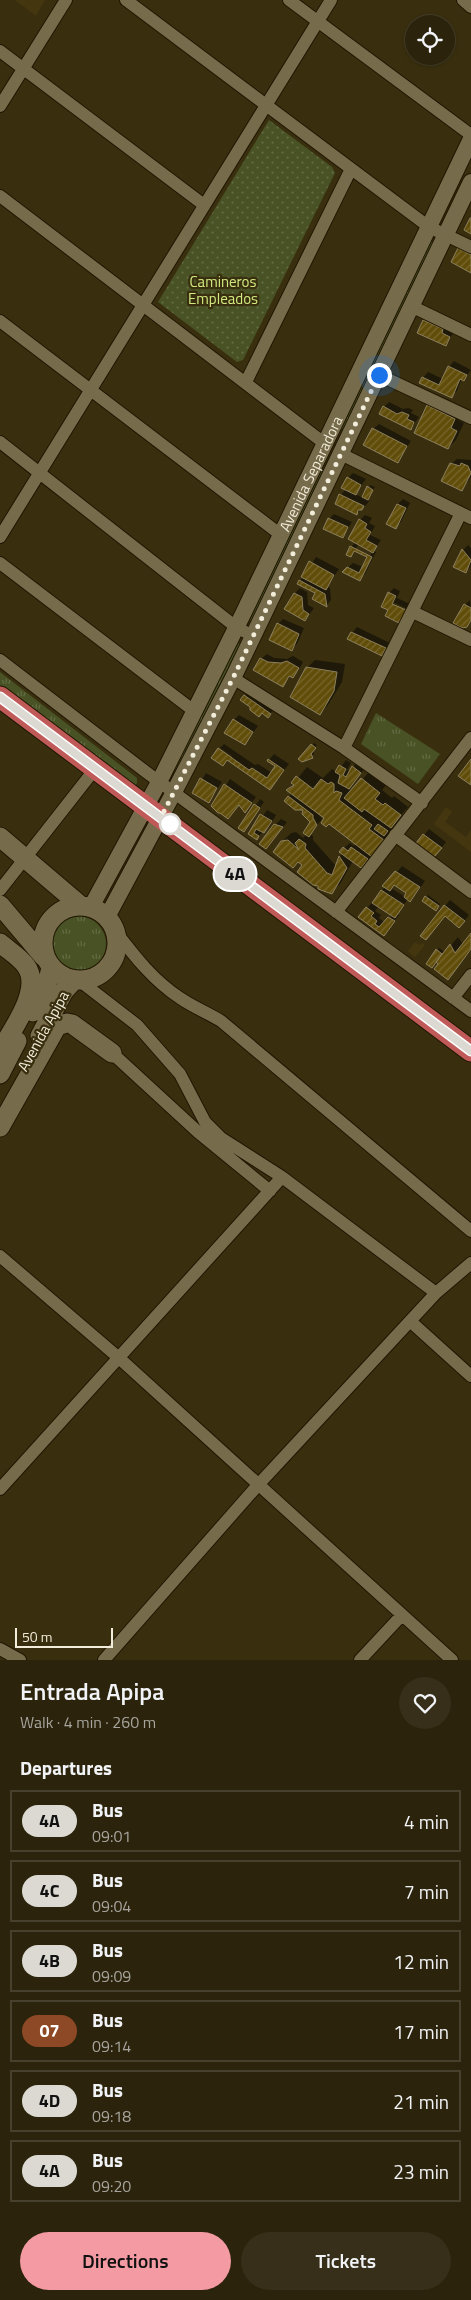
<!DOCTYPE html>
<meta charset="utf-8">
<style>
body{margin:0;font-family:"Titillium Web",sans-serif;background:#372f19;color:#f1f3f6;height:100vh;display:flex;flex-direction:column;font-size:19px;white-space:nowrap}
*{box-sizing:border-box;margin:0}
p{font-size:16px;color:#a6a49d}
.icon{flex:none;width:28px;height:28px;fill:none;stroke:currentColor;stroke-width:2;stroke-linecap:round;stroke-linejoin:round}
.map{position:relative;height:1660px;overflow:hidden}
.drawer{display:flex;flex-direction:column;background:#2b230b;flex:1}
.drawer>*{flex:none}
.badge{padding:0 10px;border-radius:16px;font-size:18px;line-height:32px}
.controls{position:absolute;left:405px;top:15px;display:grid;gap:10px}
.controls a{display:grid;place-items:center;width:50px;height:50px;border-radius:50%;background:#2b230b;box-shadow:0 1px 4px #0004,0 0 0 1px #47402c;font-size:25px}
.scale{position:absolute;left:15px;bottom:12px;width:98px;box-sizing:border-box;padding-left:5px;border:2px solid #f2ecda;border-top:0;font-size:14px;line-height:18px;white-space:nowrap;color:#f2ecda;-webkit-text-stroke:4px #392f0f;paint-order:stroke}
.you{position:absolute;width:25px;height:25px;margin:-12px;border:4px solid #fff;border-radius:50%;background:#1a73e8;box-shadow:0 0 0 8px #1a73e833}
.map>.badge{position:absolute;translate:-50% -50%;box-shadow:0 0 0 2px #fff}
h2{padding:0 20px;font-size:19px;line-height:45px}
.round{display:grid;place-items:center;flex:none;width:52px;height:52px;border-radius:26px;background:#372f19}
.headline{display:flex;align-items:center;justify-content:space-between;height:85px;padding:0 20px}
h1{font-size:24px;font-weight:600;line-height:38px}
.action{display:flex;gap:10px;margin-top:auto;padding:10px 20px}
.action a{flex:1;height:58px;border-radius:30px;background:#f49aa2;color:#111;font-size:20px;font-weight:600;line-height:58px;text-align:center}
.action a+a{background:#372f19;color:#f1f3f6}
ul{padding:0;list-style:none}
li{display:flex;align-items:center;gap:15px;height:62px;margin:0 10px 8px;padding:0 10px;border:2px solid #47402c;border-radius:0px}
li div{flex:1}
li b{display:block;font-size:19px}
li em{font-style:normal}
li .badge{min-width:55px;font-weight:700;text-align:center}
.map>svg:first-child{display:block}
</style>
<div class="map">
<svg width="471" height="1660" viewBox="0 0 471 1660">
<defs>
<pattern id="grass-tufts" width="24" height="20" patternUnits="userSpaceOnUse" patternTransform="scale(1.25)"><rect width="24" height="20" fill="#485224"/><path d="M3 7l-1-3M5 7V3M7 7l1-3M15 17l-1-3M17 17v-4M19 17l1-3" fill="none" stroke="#636b43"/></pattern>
<pattern id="park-dots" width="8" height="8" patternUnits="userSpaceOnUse" patternTransform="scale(1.25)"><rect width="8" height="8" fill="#485224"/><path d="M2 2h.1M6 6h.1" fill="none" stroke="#636b43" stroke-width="1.8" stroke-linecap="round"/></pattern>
<pattern id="building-hatch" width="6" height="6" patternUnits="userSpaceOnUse" patternTransform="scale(1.25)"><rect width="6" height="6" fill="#614d0a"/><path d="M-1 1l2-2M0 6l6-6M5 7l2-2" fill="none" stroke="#78672d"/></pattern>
</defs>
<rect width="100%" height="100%" fill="#392f0f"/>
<path fill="#44370f" d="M15 0H45L36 16Z
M446 807 452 812 445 822 466 837 471 830V852L434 824Z
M415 942 420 945 422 943 425 945 415 957 408 951Z"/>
<path fill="url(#grass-tufts)" d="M430 241 433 243 345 430 338 427Z
M320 468 323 470 251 621 247 618Z
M236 642 240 644 176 771 173 768Z
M0 672 137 778V783L134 787 0 686Z
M376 713 440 754 418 784 361 744Z
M50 944a28 28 0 1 1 56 0a28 28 0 1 1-56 0Z"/>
<path fill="url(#park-dots)" d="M269 120 332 167 335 173 243 360 237 362 158 302Z"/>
<path fill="#0007" fill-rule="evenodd" d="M429 315 455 331 445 344 418 332 424 320Z
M454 361 471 370 464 379 462 378 457 391 451 396 423 378 428 372 443 379 449 367Z
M436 398 462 411 458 420 464 423 456 440 448 448 428 406Z
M389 402 403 409 408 408 413 410 411 413 419 417 410 429 384 407Z
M379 424 411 441 397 461 373 429Z
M457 459 471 460V477L462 489 451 464Z
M353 473 366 479 355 494 363 498 370 485 375 487 367 500 369 501 367 504 357 513 341 495 346 489 348 478Z
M403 499 410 503 401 522 395 527 398 504Z
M334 514 352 522 343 537 329 519Z
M365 515 372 518 369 523 375 526 370 535 381 540 374 550 376 552 365 574 360 579 344 571 353 563 363 567 373 551 359 544 350 556 351 547 356 542 360 520Z
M468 545 471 548V566L466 571 455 566 463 550Z
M316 557 339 569 327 587 330 588 331 600 327 605 317 593 300 581Z
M300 588 307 592 308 605 314 608 305 620 295 593Z
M394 588 400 591 397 598 410 604 407 609 393 602V605L404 616 399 621 390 610 389 593Z
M470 600 471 621 466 626 465 605Z
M283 619 304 628 297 644 291 649 278 624Z
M357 627 390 643 387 649 382 654 352 633Z
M267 654 274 658 287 659 293 656 303 662 298 671 293 676 291 675 282 685 261 659Z
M315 660 345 664 342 682 328 705 320 713 307 668Z
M250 691 275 708 268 716 251 706 245 696Z
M239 715 258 726 244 744 234 720Z
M314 743 317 745 313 750 314 754 300 759Z
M224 744 255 765 258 764 272 773 276 766 268 761 274 754 289 764 270 788 228 759 223 765 213 758H231L232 756 220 748Z
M346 760 351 763 347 770 350 771 358 761 365 768 349 787 348 789 352 791 370 771 387 784 382 790 392 798 394 796 408 807 390 827 394 829 366 862 361 867 353 861 340 884 331 892 282 842 291 833 296 832 303 838 307 834 311 822 304 809 286 800 292 793 288 790 307 767 323 778 332 769 337 772ZM316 811 357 844 354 846 350 843 344 848 336 866 313 840V836L310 834 322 819Z
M206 773 222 782 209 801 194 793Z
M230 779 256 797 245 811 240 804 213 806Z
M260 799 264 802 244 830 240 828Z
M267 810 276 815 269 827 256 838 250 834Z
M281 819 287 822 266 848 275 825Z
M429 829 446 842 439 851 418 843Z
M402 866 425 881 415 895 410 900 408 899 397 914 399 915 384 934 360 917ZM395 884 407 892 405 897 391 888ZM379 906 393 915 385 923 379 918 381 915 375 911Z
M428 895 440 904 438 907 426 897Z
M450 900 469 915 464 921 445 915 421 935Z
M471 935V950L448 978 440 964 437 950 439 948 445 952 458 937 463 945Z"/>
<path fill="url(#building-hatch)" stroke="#8c805f" d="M470 218H471V234L464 230Z
M458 248 471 255V273L451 262Z
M423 320 443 329 442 333 450 337 446 346 417 333Z
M448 366 467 375 464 381 460 379 452 398 419 383 422 377 439 385Z
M427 405 455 419 451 428 457 431 448 449 414 433Z
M383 406 397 414 402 412 409 415 407 419 414 422 411 430 379 414Z
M372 428 407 446 398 463 363 445Z
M450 463 460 466 461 463 468 466 471 473 462 491 441 481Z
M347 477 361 485 356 495 341 488Z
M367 486 373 490 368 500 362 497Z
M339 494 364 506 362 510H358L357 515 335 504Z
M397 504 406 508 396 529 386 524Z
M328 518 348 527 343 538 323 529Z
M359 519 367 524 365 528 371 532 366 540 377 546 373 553 348 539Z
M350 546 372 557 360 581 342 572 347 567 359 573 367 557 354 551 351 557 346 555Z
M462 549 471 560 466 573 453 567Z
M309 561 334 575 326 590 301 577Z
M299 580 325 594 327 607 312 599 315 593 297 584Z
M388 592 396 596 392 604 406 610 399 623 385 616 388 610 381 607Z
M294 593 302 597 303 610 309 614 305 621 284 609Z
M464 604 471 608V620L467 627 462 628 453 623Z
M277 623 299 634 292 651 269 640Z
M351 632 386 648 382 656 347 639Z
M260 658 268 662 281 663 287 661 299 668 293 678 289 676 283 687 253 670Z
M306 667 337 672 334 691 320 715 290 697Z
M244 695 271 714 268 718 262 713 259 717 250 710V707L240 700Z
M233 719 253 732 245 745 224 733Z
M311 744 316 748 311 754 313 758 302 762 298 759Z
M218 748 249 770 252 768 267 778 275 766 267 761 268 759 284 770 270 790 227 760 223 766 211 758Z
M471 759V785L458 776Z
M339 765 346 769 343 775 346 777 352 766 361 773 349 789 338 783 340 775 335 772Z
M296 776 313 789 321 779 328 784 331 782 334 784V793L336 791 342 793 339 800 372 825 369 829 384 840 372 857 329 824 326 827 321 823 324 818 286 790 294 785 291 783Z
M200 778 217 788 209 803 192 793Z
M361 778 380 793 375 799 383 805 385 803 401 815 391 828 364 809 362 812 344 798Z
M224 784 252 803 245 813 239 805 228 819 220 813H218L211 806Z
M288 796 313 815V818L317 825 309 837 303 833 310 822 302 814 303 810H295L284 801Z
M254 804 260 808 244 832 238 828Z
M260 814 272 821 264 833 256 829 254 833 259 836 257 840 248 834Z
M274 824 283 827 266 849 259 844Z
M378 824 388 831 384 836 374 829Z
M423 834 442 848 434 857 416 843Z
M299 839 306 844 305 848 327 873 332 875 339 856 347 868 332 894 318 889V886L313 885 297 872 302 865 298 862 293 868 273 852 281 841 288 840 299 850 295 843Z
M343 847 348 851 351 847 368 859 361 868 339 852Z
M395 871 420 887 410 902 404 897 406 893 394 885 390 891 382 886Z
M381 890 404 905 395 918 372 903Z
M425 896 439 906 436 911 422 901Z
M444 905 465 921 459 928 445 916 426 940 420 936Z
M366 907 374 913 371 916 377 921 375 924 379 927 388 917 395 921 384 936 358 917Z
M471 933V949L448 980 434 969 438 964 436 962 450 944 455 953Z
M436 949 442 954 432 968 426 964Z"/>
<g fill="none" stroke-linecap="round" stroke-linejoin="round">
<defs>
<path id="minor" d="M126 0 429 227 471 247
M289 0 471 135
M463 0 471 7
M0 51 204 205
M0 106 66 0
M0 196 324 443
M411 306 471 335
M0 321 281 535
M379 375 471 418
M246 382 351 169
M0 442 236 627 253 636
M341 454 471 518
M0 537 331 0
M0 563 194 711
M413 612 471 640
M0 660 146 772 471 1011
M233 678 344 748 422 803
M344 748 461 513
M395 835 471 892
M0 890 95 769
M336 912 471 738
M116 932C135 957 154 981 180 998 193 1007 208 1013 221 1021L471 1231
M80 981 137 1025 180 1074 205 1122 221 1138 282 1177 436 1293
M453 998 471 975
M112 1053 198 1132 270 1191
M0 1256 119 1358 452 1660
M410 1321 471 1376
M0 1489 282 1177
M0 1649 20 1660
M104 1660 258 1485 436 1293 471 1263
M360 1660 402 1615"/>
<g id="tertiary">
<path id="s1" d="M91 907 159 782 242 616 471 139"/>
<path d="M107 917 174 792 233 678 471 182"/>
</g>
<path id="secondary" d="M0 837 81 906
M0 905 44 957
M43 943a37 37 0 1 1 74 0a37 37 0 1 1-74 0Z
M0 943C8 950 20 957 26 966 43 989 12 1030 0 1051
M33 1012 46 988 51 968
M40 1036 64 991 74 980
M0 1074 17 1041
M0 1127 57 1026 67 1023 72 1024 112 1053"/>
<path id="trunk" d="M0 697 471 1051"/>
</defs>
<use href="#minor" stroke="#201600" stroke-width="14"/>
<use href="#tertiary" stroke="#201600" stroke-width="18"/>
<use href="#secondary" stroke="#201600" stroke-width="21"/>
<use href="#trunk" stroke="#201600" stroke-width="23"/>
<use href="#minor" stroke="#766b4a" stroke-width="12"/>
<use href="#tertiary" stroke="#766b4a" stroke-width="16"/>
<use href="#secondary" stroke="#766b4a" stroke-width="19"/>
<use href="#trunk" stroke="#bf5a58" stroke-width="21"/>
</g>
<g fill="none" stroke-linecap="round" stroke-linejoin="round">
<defs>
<path id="line" d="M0 697 471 1051"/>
</defs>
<use href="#line" stroke="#fff" stroke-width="11"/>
<use href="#line" stroke="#dbd9d1" stroke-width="8"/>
<path stroke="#f2ecda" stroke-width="5" stroke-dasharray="0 9" d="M170 824 161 817 233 678 379 375"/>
</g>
<circle fill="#fff" stroke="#dbd9d1" stroke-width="2.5" cx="170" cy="824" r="10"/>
<g text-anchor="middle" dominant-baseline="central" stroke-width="4.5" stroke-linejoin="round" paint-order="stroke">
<g font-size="15" fill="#d0e980" stroke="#392f0f">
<text x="223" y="281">Camineros<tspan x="223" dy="17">Empleados</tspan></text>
</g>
<g font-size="15" fill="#f2ecda" stroke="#392f0f">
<text stroke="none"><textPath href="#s1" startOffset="486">Avenida Separadora</textPath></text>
<text transform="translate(43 1031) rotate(-61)">Avenida Apipa</text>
</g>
</g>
</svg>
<div class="controls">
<a><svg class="icon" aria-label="locate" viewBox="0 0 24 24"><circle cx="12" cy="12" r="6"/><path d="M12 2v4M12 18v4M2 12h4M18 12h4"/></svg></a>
</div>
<div class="scale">50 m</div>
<div class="you" style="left:379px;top:375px"></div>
<b class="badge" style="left:235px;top:874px;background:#dbd9d1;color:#111">4A</b>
</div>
<section class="drawer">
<div class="headline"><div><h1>Entrada Apipa</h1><p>Walk · 4 min · 260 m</p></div><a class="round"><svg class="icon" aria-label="heart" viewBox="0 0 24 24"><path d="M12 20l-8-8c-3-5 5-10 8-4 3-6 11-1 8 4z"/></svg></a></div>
<h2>Departures</h2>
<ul>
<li><span class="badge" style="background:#dbd9d1;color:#111">4A</span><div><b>Bus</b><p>09:01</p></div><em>4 min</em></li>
<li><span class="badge" style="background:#dbd9d1;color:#111">4C</span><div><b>Bus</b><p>09:04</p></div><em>7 min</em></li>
<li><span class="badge" style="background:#dbd9d1;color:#111">4B</span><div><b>Bus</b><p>09:09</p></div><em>12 min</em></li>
<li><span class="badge" style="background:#8d4925;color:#fff">07</span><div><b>Bus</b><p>09:14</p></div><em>17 min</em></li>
<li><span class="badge" style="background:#dbd9d1;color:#111">4D</span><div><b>Bus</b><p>09:18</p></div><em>21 min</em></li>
<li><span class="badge" style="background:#dbd9d1;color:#111">4A</span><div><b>Bus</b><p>09:20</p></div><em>23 min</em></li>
</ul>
<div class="action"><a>Directions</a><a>Tickets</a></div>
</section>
